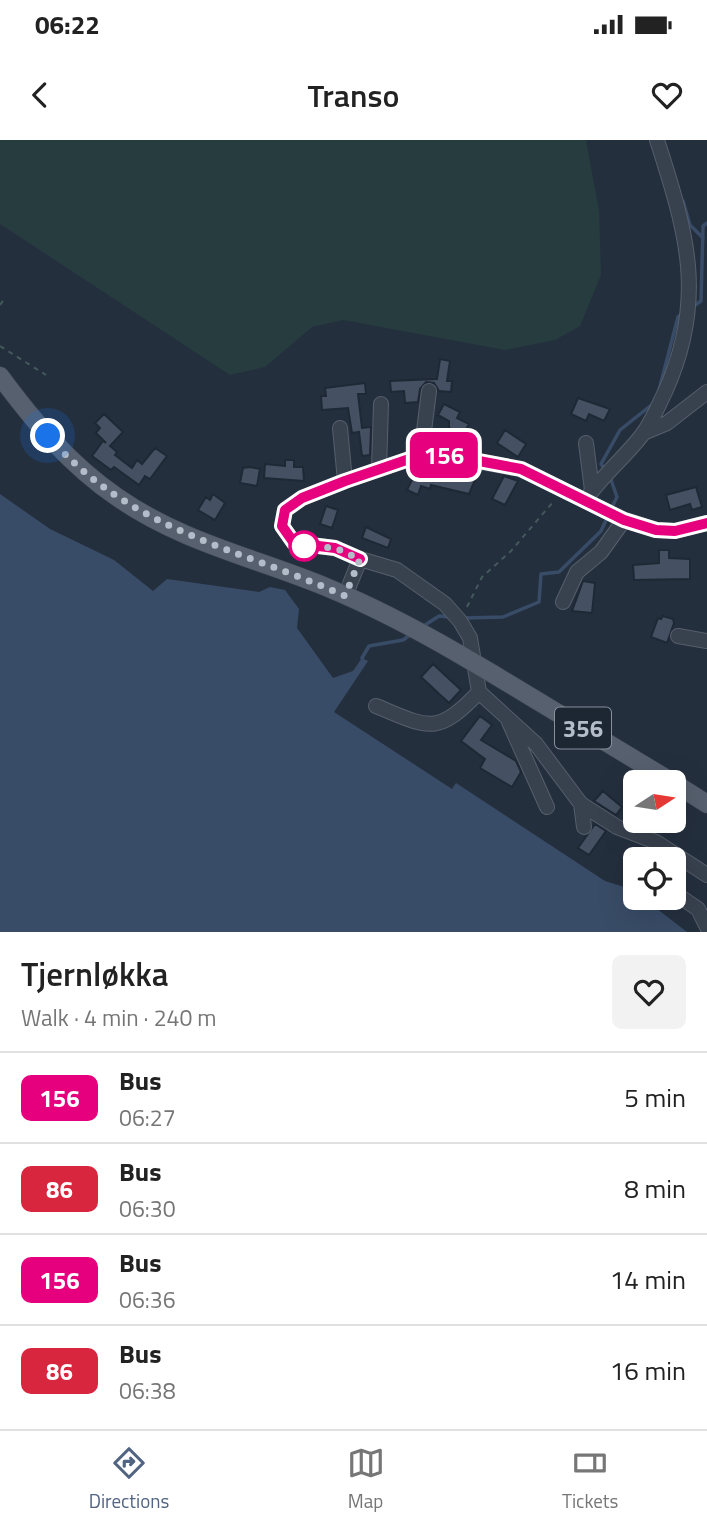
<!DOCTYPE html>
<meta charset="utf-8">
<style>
body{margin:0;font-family:"Titillium Web",sans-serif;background:#f2f2f2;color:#222;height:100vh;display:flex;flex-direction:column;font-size:26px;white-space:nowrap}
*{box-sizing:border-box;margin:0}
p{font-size:23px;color:#767676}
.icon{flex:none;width:38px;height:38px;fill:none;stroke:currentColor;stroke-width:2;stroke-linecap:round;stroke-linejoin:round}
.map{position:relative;height:792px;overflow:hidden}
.side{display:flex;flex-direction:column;background:#fff;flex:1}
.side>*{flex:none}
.badge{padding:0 14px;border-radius:10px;font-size:24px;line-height:46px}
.needle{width:46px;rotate:78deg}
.fabs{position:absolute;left:623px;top:630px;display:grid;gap:14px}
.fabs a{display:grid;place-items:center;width:63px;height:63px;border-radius:10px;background:#fff;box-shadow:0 7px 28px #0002;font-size:35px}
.you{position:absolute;width:35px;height:35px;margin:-18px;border:5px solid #fff;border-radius:50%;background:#1a73e8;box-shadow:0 0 0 10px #1a73e833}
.map>.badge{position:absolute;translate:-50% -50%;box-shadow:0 0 0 4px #fff}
.round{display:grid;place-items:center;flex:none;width:74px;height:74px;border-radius:10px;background:#f2f2f2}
.overview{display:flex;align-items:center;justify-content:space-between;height:119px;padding:0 21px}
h1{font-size:33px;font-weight:600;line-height:52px}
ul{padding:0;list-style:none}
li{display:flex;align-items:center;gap:21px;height:91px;padding:0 21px;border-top:2px solid #e0e0e0}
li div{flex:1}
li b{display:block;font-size:26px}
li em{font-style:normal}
li .badge{min-width:77px;font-weight:700;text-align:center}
.status{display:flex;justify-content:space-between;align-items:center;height:49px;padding:0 35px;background:#fff;direction:ltr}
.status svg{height:19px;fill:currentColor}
header{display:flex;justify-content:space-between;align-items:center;height:91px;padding:0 21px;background:#fff;font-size:32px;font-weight:600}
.dock{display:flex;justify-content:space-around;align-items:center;height:98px;border-top:2px solid #e0e0e0;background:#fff;font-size:19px;color:#767676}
.dock a{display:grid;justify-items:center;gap:4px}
.dock .current{color:#516482}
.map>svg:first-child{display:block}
</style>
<div class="status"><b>06:22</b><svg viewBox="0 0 49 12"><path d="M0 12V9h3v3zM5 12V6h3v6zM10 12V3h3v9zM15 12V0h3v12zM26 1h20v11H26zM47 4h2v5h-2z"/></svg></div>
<header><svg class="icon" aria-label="back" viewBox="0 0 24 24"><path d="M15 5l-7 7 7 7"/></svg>Transo<svg class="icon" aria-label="heart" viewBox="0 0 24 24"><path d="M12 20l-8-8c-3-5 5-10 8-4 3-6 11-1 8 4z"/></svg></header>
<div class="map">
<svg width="707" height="792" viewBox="0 0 707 792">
<rect width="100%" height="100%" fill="#242f3e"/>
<path fill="#263c3f" d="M0 0H586L599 71 601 135 580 186 555 200 505 210 343 180 312 187 265 227 230 235 0 84Z"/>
<path fill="#394c67" d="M0 354 50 389 114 420 153 451 167 439 259 452 270 447 285 450 299 469 297 488 333 538 353 531 362 518 368 521 334 572 452 649 456 643 605 741 634 750 635 758H643L687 792H0Z"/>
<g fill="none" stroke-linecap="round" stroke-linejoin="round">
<path stroke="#394c67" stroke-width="3.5" d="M683 61 690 85 703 98
M691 168 701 161 703 86 707 83
M659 250 678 177 682 174
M606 331 601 324 620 290 654 263
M610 337 617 357 611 369
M465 478 503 477 539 462 541 434 559 432 601 391 608 376
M422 487 439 476 450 477
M362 518 369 506 403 500 410 495"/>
</g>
<path fill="#455162" stroke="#1f2835" stroke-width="2" d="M440 219 450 221 447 241H452L451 252 439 251 434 243 426 242 420 249 418 262 405 263 404 251 391 252 390 241 437 239Z
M365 243 366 254H358L362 288 371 287 370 315 362 316 359 292 352 293 348 268 322 270 321 256H326L325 248Z
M578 258 610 269 604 281 589 274 586 281 571 274Z
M444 264 460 272 457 278 469 284 463 295 449 288V281L438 275Z
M104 274 123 292 110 306 117 312 115 315 132 328 137 320 142 324 155 308 167 316 150 339 145 336 139 345 114 327 111 330 92 316 103 301 106 303 96 293 100 288 95 283Z
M505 290 526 304 518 317 497 303Z
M285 320H294V327H303L304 341 264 338 265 324 285 326Z
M428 325 454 335 460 328 472 332 470 338 475 340 469 354 431 345 430 349 421 346 418 355 407 350 414 336 418 337 421 330 426 332Z
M250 327 260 329 257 346 240 343 243 328Z
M504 336 518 341 505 365 492 359Z
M696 347 702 367 692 370 690 364 670 370 666 355Z
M213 354 225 363 215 380 198 370 206 357 210 360Z
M326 366 338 370 332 388 320 384Z
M366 387 391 399 388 408 362 398Z
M659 410H669V418L690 419V439L634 440 633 425 659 423Z
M583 441 595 443 592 473 572 471Z
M663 476 673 479 674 483 667 503 651 497 658 478 661 479Z
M433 524 461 550 449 563 421 537Z
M480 576 492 585 481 600 516 621 521 632 512 647 480 628 485 619 461 601Z
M603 651 622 667 616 675 594 661Z
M595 684 606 691 589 715 578 708Z"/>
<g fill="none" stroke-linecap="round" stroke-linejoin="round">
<defs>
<path id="minor" d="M340 288 345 341
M643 293 667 283 707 252
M586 303 592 350
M421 315 429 251
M379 329 381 264
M586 359C602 336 625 317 642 295 652 282 658 266 665 252 707 159 687 93 657 0
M360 419 335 408 294 403 282 386 285 370 302 358 345 341 421 315H442L521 329 624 380 656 390 675 391 707 383
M345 456 360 419 397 430 445 464 460 481 470 498 479 552 536 604 581 664 617 687 656 702 707 735
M563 462 577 432 601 412 624 380
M678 496 707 501
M376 566C429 588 437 596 479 552
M509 582 547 667
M581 664 584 687
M682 758 698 769 707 787"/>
<path id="major" d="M0 236C34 282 70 325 117 357 181 402 256 418 326 447 372 466 416 489 459 514
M493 534 672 642
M674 643 707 664"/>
</defs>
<use href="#minor" stroke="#565f6c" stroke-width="16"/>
<use href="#major" stroke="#414a57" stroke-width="19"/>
<path stroke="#44595c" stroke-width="2" stroke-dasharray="5 5" stroke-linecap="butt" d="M0 165 5 158
M0 206 46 235
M467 467 482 437 511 411 553 362"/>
<use href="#minor" stroke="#38414e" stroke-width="14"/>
<use href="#major" stroke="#56606e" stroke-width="18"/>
<defs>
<path id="major-bridge" d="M459 514 493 534"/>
</defs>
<use href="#major-bridge" stroke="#414a57" stroke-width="19" stroke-linecap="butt"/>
<use href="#major-bridge" stroke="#56606e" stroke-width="18"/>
</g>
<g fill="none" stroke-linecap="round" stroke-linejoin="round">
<defs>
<path id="line" d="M360 419 335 408 294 403 282 386 285 370 302 358 345 341 421 315 442 314 521 329 624 380 656 390 675 391 707 383"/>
</defs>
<use href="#line" stroke="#fff" stroke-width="16"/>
<use href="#line" stroke="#e6007e" stroke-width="10"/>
<path stroke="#b4bcc9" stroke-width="7" stroke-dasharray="0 12.6" d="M48 296C132 392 236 407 345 456L360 419 335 408 304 406"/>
</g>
<circle fill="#fff" stroke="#e6007e" stroke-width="3.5" cx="304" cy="406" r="14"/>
<g text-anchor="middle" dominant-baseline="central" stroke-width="5" stroke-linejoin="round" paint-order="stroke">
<rect fill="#1d2633" stroke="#878f9c" stroke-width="2" x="555" y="567.5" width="56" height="41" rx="5"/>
<g font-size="24" font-weight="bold" fill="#b4bcc9">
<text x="583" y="588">356</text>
</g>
</g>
</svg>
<div class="fabs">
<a><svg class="needle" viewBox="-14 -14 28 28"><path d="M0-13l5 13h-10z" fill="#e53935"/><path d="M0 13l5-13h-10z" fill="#767676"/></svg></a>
<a><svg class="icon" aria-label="locate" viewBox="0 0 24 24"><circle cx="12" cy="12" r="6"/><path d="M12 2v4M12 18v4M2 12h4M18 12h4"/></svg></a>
</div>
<div class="you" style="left:48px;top:296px"></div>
<b class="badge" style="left:444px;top:315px;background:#e6007e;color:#fff">156</b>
</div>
<section class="side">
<div class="overview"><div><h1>Tjernløkka</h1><p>Walk · 4 min · 240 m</p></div><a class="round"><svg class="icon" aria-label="heart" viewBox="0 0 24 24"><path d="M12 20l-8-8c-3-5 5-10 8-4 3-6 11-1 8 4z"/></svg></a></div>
<ul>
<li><span class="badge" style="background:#e6007e;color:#fff">156</span><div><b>Bus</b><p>06:27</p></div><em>5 min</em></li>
<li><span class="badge" style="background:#d7263d;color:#fff">86</span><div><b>Bus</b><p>06:30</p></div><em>8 min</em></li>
<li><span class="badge" style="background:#e6007e;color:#fff">156</span><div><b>Bus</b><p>06:36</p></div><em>14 min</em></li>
<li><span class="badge" style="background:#d7263d;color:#fff">86</span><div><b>Bus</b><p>06:38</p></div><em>16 min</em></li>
</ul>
</section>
<nav class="dock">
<a class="current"><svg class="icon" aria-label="directions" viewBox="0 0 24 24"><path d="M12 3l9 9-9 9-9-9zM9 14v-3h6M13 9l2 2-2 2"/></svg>Directions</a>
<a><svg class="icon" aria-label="map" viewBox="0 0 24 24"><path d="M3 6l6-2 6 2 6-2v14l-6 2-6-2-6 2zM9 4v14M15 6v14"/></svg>Map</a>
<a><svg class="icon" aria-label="tickets" viewBox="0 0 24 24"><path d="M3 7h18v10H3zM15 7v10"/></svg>Tickets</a>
</nav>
